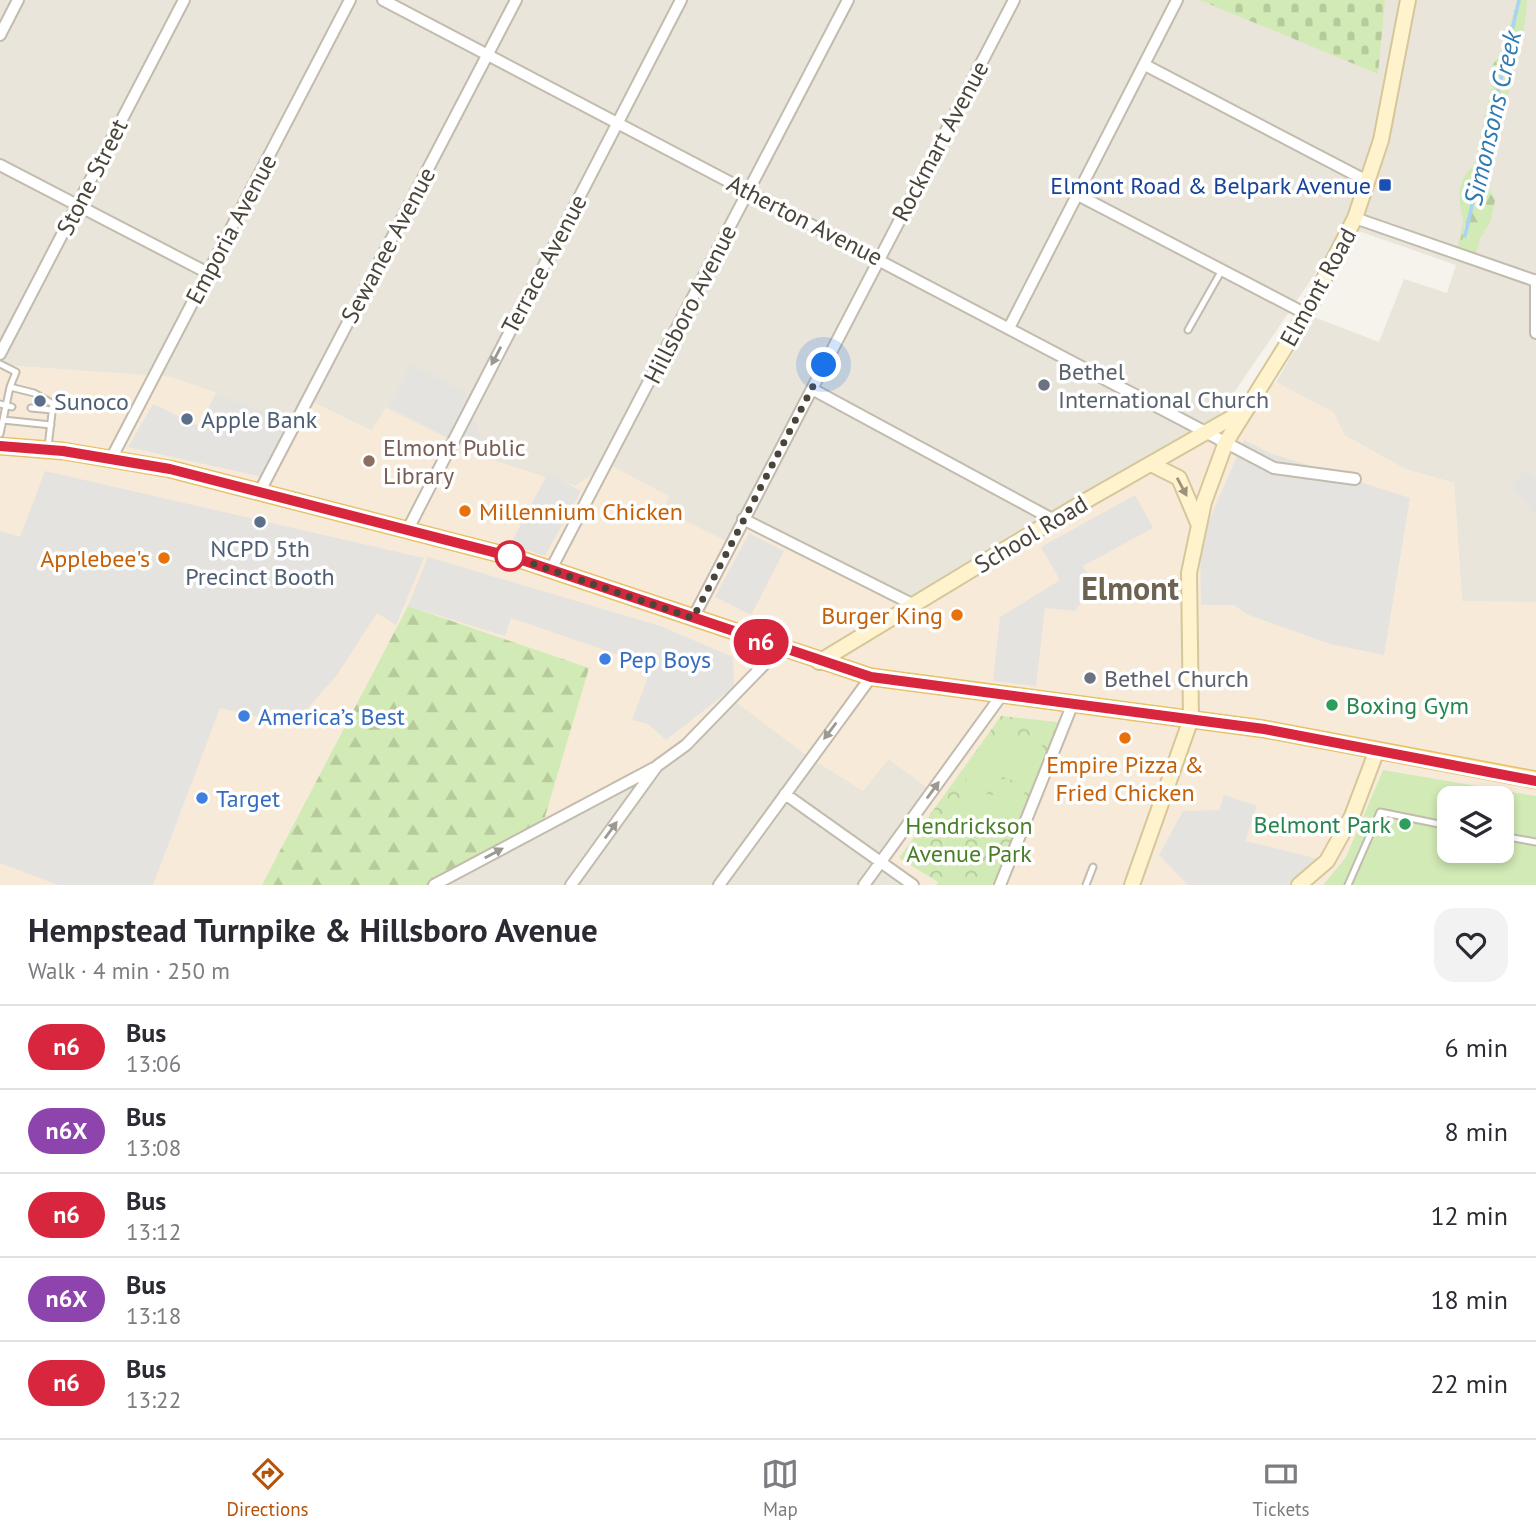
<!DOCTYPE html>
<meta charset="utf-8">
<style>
body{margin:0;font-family:"PT Sans",sans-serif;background:#f2f2f3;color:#2b2b33;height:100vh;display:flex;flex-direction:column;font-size:26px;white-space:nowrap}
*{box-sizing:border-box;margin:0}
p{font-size:23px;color:#7c7c81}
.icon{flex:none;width:38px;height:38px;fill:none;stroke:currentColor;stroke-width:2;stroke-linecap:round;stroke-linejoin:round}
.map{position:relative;height:885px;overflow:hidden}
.sheet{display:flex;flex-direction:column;background:#fff;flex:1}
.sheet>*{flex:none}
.badge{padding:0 14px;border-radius:23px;font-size:24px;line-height:46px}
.fabs{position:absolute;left:1437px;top:786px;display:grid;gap:14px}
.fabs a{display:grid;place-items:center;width:77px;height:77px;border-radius:14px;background:#fff;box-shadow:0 4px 10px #0003;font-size:35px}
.you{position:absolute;width:35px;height:35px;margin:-18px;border:5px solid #fff;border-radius:50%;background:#1a73e8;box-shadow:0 0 0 10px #1a73e833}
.map>.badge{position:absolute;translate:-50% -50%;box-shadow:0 0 0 4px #fff}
.round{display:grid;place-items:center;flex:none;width:74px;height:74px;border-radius:21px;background:#f2f2f3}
.head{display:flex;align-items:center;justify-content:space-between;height:119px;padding:0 28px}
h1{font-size:33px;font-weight:800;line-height:52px}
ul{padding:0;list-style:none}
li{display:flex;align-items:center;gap:21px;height:84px;padding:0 28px;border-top:2px solid #e1e1e2}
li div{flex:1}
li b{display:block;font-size:26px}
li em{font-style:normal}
li .badge{min-width:77px;font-weight:700;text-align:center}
.tab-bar{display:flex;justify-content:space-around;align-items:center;height:98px;border-top:2px solid #e1e1e2;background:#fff;font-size:19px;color:#7c7c81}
.tab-bar a{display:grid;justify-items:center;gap:4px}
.tab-bar .selected{color:#b45309}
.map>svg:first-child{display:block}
</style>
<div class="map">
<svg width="1536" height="885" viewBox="0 0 1536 885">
<defs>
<pattern id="grass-tufts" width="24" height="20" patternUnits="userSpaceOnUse" patternTransform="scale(1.75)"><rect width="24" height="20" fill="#d2eab5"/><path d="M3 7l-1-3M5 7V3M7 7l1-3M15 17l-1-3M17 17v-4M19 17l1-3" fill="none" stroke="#b6ca9c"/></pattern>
<pattern id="forest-firs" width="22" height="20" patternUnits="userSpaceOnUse" patternTransform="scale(1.75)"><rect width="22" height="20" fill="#d2eab5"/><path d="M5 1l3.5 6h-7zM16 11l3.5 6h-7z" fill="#b6ca9c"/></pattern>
<pattern id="cemetery-stones" width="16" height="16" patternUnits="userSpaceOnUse" patternTransform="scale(1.75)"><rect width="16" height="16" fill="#d2eab5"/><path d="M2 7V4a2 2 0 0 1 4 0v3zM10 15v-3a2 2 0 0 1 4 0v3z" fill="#b6ca9c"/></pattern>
<pattern id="park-crowns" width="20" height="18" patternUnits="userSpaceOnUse" patternTransform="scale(1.75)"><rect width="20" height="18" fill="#d2eab5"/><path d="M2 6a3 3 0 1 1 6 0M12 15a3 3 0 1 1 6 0" fill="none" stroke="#b6ca9c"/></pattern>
</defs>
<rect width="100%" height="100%" fill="#f6f3ec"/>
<path fill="#eae5da" d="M0 0H1536V602H1462L1454 483 1405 469 1344 435 1334 413 1276 382 1314 317 1379 342 1404 279 1447 293 1456 265 1347 227 1216 419 914 605 731 544 662 510 668 496 575 486 488 459 386 408 372 431 308 400 296 422 171 377 0 365Z
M732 699 889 759 932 791 905 885H433Z"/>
<path fill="#f7ead8" d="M0 365 171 377 296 422 308 400 371 431 386 408 488 459 575 486 608 464 669 496 663 510 730 543 743 519 913 605 1216 419 1225 406 1276 382 1334 413 1344 435 1405 469 1454 483 1462 601 1536 602V796L1383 770 1346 857 1323 885H998L900 857 938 882 935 885H905L881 862 932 791 889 759 863 791 810 758 732 699 657 766 542 827 589 668 408 606 262 885H0Z"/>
<path fill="url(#grass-tufts)" d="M1514 68 1491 170 1474 165 1491 88 1493 99 1507 87Z
M1464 218V230L1470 241H1480L1475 256 1457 250Z"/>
<path fill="url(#forest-firs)" d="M1518 0H1527C1526 26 1516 85 1493 99L1492 66 1500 54Z
M1474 165 1491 170 1488 187 1495 200 1491 221 1477 243 1470 241C1462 216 1449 185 1474 165Z
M408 606 589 668 542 827 433 885H262Z"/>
<path fill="url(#cemetery-stones)" d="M1200 0H1385L1378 74Z"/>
<path fill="url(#park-crowns)" d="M1001 716 1057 722 1062 733 998 885H936L938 882 899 858Z"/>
<path fill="#d2eab5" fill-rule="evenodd" d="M1013 734 1043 744 1026 786 980 768 994 739Z
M971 767 994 776 974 826 952 817Z
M1383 770 1536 796V885H1323L1346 857ZM1449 798H1502V850H1449Z
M999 778 1026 789 1014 819 987 809Z"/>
<path fill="#e5e3e0" d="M410 364 465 392 488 459 389 406Z
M216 393 296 422 267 478 128 447 153 404 199 426Z
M1244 440 1270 453 1410 498 1384 655 1330 644 1246 614 1234 605H1201L1200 541Z
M1526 470 1536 483V517L1512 485Z
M45 471 424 558 396 625 377 613 337 675 293 725 220 708 153 885H58L0 863V531L20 537Z
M548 473 581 491 545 556 510 545Z
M1135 495 1153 528 1083 566 1094 585 1075 611 1045 608 1036 686 993 681 1000 617 1060 580 1041 547Z
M749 533 784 551 751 615 715 597Z
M428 557 660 626 733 657 734 687 666 740 648 724 632 720 649 674 643 663 511 618 505 636 408 606Z
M1224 795 1257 806 1245 841 1327 861 1297 885H1188L1159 855 1183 811 1219 810Z"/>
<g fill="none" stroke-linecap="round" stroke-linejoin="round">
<path stroke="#a9d4f2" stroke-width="3.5" d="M1465 236 1519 0"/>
<defs>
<path id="lane" d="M1188 330 1222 270
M0 364 16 372 10 387
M0 404 12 407
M31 408 52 410
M3 420 51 425
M0 434 10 387 34 393 53 404 48 447
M1502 836 1536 842
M1086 885 1093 867
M1348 885 1380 812 1449 826"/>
<path id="street" d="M383 0 1274 468 1355 479
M0 35 18 0
M1145 65 1367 181
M0 165 208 273
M1078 195 1306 314
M1355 218 1536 281
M1536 280V333
M1010 326 1177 0
M0 354 184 0
M812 389 1054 520
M111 459 350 0
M260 491 516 0
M743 519 914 605
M408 529 681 0
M551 569 848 0
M693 618 1014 0
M785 794 913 885
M434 885 654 768
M571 885 657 766 686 745 780 648
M719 885 871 677
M864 885 1001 696
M1000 885 1073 703"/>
<path id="secondary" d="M1151 464 1179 478 1198 523
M819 662 1080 504 1245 410
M1132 885 1191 719 1189 573 1204 502 1226 442 1306 314 1355 218 1381 140 1408 0
M1299 885 1327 861 1352 816 1377 750"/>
<path id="primary" d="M0 446 63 451 170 469 516 558 871 677 1264 729 1536 780"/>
</defs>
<use href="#lane" stroke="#c2bbae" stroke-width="9"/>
<use href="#street" stroke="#c2bbae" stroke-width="14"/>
<use href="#secondary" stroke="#d6c79b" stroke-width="18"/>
<use href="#primary" stroke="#e6c16a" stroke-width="19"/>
<use href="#lane" stroke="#fff" stroke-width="5"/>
<use href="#street" stroke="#fff" stroke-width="10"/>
<use href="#secondary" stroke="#fff3cd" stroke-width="14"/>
<use href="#primary" stroke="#ffe39c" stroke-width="16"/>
</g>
<defs><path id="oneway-solid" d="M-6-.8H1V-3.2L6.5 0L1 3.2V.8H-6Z" transform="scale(1.75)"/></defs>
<g fill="#9c9892">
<use href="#oneway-solid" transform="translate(496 356) rotate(118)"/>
<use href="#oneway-solid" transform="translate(830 731) rotate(127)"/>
<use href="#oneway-solid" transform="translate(933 790) rotate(-54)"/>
<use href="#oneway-solid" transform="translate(611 830) rotate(-54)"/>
<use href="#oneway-solid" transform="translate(494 853) rotate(-28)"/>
</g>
<use fill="#9c937c" href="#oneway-solid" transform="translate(1182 487) rotate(62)"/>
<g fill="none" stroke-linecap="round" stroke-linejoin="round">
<defs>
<path id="line" d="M0 446 63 451 170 469 516 558 871 677 1264 729 1536 781"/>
</defs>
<use href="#line" stroke="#fff" stroke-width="16"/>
<use href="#line" stroke="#d7263d" stroke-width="10"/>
<path stroke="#4b4439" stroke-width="7" stroke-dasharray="0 12.6" d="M510 556 693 618 824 365"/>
</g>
<rect fill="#1a4fb4" stroke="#fff" stroke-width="2.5" x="1378" y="178" width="14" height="14" rx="3.5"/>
<g fill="#6b7280" stroke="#fff" stroke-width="2.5">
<circle cx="1044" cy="385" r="7"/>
<circle cx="1090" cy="678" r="7"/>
</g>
<g fill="#5c6f8a" stroke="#fff" stroke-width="2.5">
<circle cx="40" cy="401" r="7"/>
<circle cx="187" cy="419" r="7"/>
<circle cx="260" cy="522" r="7"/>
</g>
<circle fill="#8d6e63" stroke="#fff" stroke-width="2.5" cx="369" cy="461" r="7"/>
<g fill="#e8710a" stroke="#fff" stroke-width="2.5">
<circle cx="465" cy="511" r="7"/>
<circle cx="164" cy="558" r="7"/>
<circle cx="957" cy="615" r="7"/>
<circle cx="1125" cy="738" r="7"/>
</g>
<circle fill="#fff" stroke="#d7263d" stroke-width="3.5" cx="510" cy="556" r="14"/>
<g fill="#3f7fe0" stroke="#fff" stroke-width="2.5">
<circle cx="605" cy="659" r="7"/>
<circle cx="244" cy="716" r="7"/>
<circle cx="202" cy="798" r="7"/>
</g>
<g fill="#2e9e5b" stroke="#fff" stroke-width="2.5">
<circle cx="1332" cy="705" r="7"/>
<circle cx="1405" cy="824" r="7"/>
</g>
<g text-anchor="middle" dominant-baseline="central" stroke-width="7" stroke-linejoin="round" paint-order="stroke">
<g font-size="24" fill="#4b4439" stroke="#fff">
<text transform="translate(940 141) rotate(-62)">Rockmart Avenue</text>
<text transform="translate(92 177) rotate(-63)">Stone Street</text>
<text transform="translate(805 220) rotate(27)">Atherton Avenue</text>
<text transform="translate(231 229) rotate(-62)">Emporia Avenue</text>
<text transform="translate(388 245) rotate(-62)">Sewanee Avenue</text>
<text transform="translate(544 264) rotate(-62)">Terrace Avenue</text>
<text transform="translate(1318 287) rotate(-61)">Elmont Road</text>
<text transform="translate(690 304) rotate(-63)">Hillsboro Avenue</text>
<text transform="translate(1031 534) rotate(-31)">School Road</text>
</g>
<g font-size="24" fill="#164399" stroke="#fff" text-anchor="end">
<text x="1371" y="185">Elmont Road &amp; Belpark Avenue</text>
</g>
<g font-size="24" fill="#5b616d" stroke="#fff" text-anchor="start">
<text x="1058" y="371">Bethel<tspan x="1058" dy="28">International Church</tspan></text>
<text x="1104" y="678">Bethel Church</text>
</g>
<g font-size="24" fill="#4e5e75" stroke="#fff" text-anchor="start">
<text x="54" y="401">Sunoco</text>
<text x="201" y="419">Apple Bank</text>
<text x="260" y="548" text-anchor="middle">NCPD 5th<tspan x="260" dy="28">Precinct Booth</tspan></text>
</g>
<g font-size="24" fill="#785e54" stroke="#fff" text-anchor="start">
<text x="383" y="447">Elmont Public<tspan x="383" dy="28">Library</tspan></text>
</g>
<g font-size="24" fill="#c56008" stroke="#fff" text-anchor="end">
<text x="479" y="511" text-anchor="start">Millennium Chicken</text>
<text x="150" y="558">Applebee's</text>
<text x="943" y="615">Burger King</text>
<text x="1125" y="764" text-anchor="middle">Empire Pizza &amp;<tspan x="1125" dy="28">Fried Chicken</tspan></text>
</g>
<g font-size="24" fill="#366cbe" stroke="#fff" text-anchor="start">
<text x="619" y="659">Pep Boys</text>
<text x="258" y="716">America’s Best</text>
<text x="216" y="798">Target</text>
</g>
<g font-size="24" fill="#27864d" stroke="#fff" text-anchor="start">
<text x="1346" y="705">Boxing Gym</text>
<text x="1391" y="824" text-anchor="end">Belmont Park</text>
</g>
<g font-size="24" fill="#4a7f2a" stroke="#fff">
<text x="969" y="825">Hendrickson<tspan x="969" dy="28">Avenue Park</tspan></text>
</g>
<g font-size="26" font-style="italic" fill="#2e7ab2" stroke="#fff">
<text transform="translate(1492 118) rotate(-77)">Simonsons Creek</text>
</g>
<g font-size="32" font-weight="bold" fill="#6e6250" stroke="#fff">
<text x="1130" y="588">Elmont</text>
</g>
</g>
</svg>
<div class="fabs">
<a><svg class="icon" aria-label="layers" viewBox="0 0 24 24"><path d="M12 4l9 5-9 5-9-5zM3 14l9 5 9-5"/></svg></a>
</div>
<div class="you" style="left:824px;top:365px"></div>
<b class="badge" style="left:761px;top:642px;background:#d7263d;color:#fff">n6</b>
</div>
<section class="sheet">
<div class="head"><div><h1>Hempstead Turnpike &amp; Hillsboro Avenue</h1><p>Walk · 4 min · 250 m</p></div><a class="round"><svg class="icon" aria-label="heart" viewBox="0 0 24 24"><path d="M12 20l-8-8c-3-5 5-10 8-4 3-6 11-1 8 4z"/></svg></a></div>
<ul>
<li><span class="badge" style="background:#d7263d;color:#fff">n6</span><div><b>Bus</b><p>13:06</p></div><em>6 min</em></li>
<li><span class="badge" style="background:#8e44ad;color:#fff">n6X</span><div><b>Bus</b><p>13:08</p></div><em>8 min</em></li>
<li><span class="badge" style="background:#d7263d;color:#fff">n6</span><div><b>Bus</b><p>13:12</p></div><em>12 min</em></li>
<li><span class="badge" style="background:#8e44ad;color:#fff">n6X</span><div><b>Bus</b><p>13:18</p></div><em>18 min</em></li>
<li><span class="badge" style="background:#d7263d;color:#fff">n6</span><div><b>Bus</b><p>13:22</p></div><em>22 min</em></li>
</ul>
</section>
<nav class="tab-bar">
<a class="selected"><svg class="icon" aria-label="directions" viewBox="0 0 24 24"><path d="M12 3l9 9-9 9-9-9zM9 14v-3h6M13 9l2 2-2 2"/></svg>Directions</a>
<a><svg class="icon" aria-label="map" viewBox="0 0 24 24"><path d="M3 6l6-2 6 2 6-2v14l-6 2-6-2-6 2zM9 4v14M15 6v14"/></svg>Map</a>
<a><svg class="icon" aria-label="tickets" viewBox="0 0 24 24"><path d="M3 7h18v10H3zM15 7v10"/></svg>Tickets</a>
</nav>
